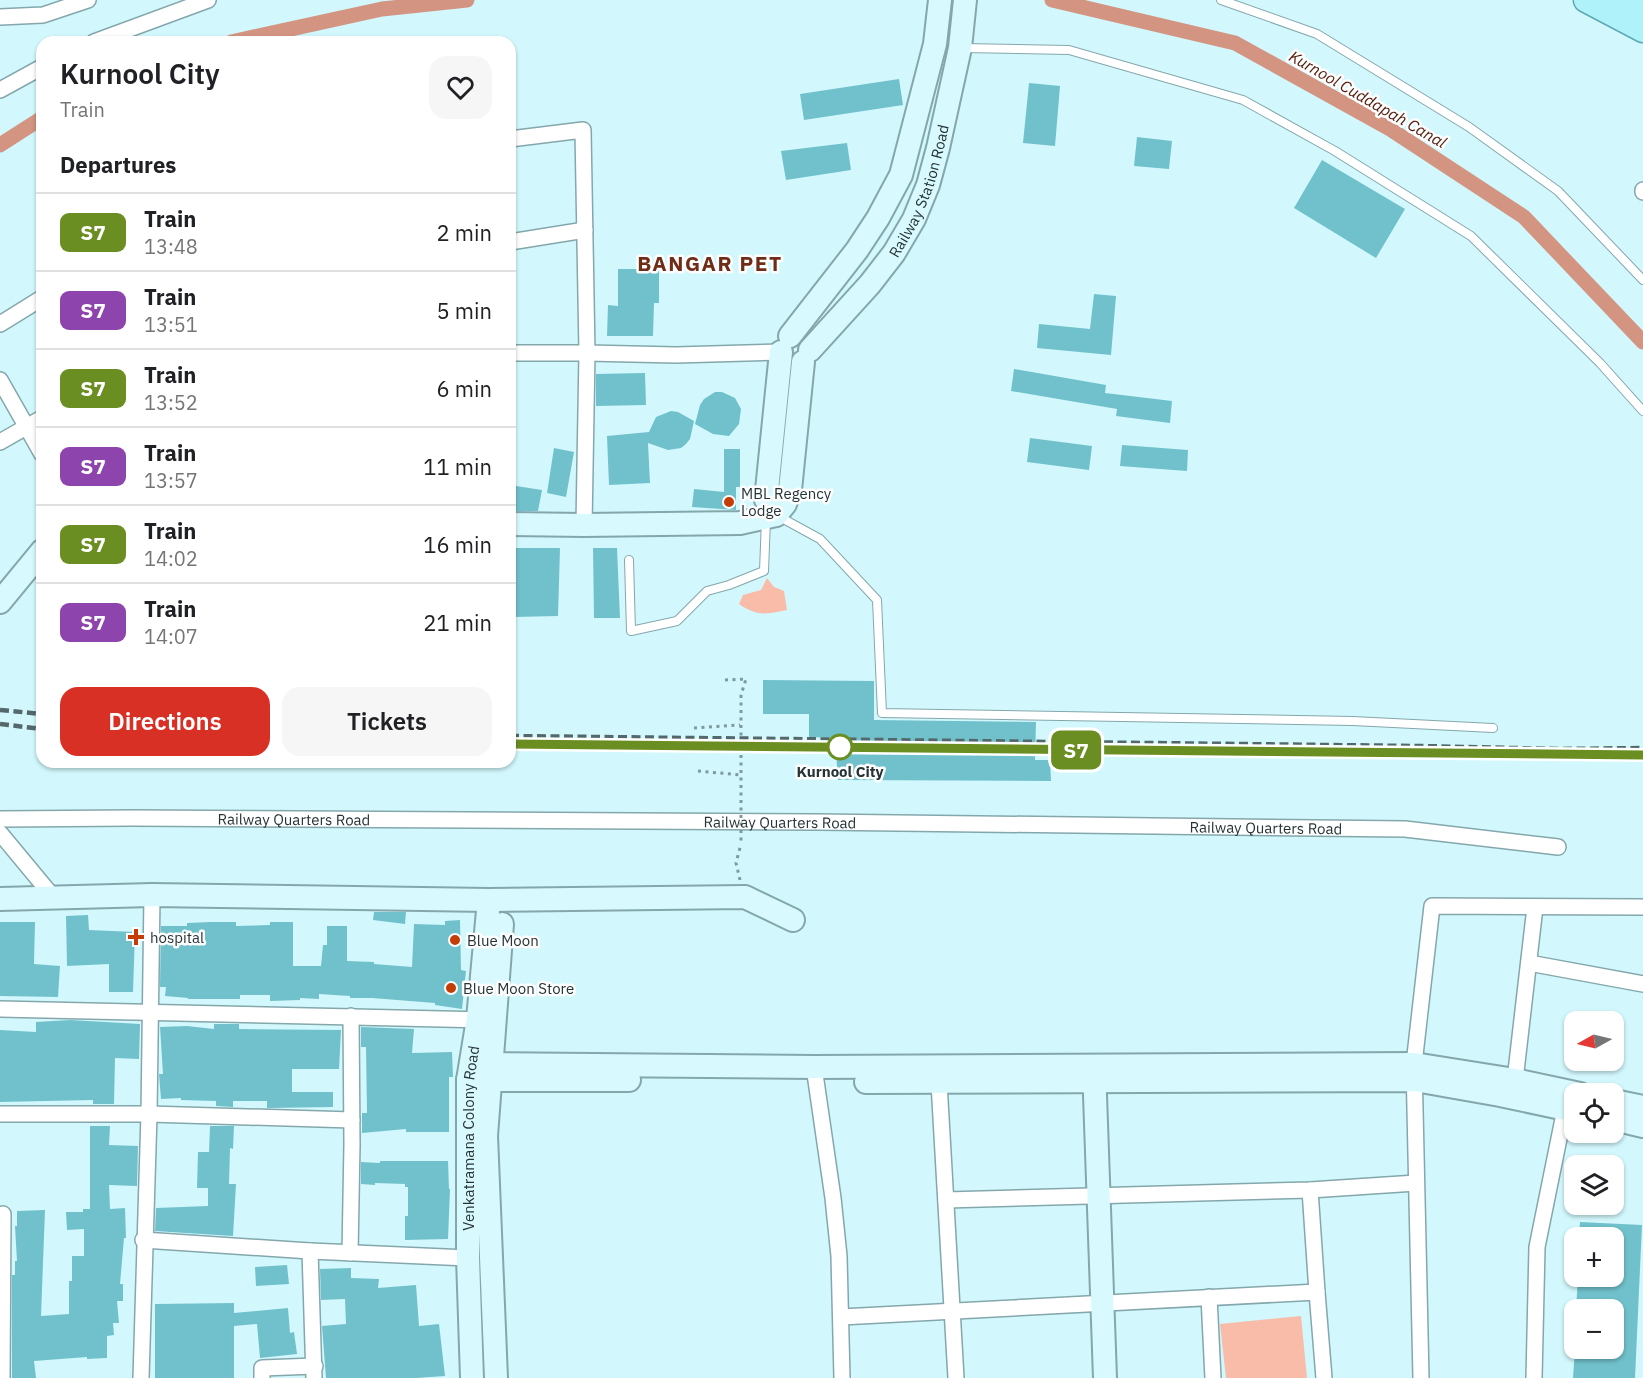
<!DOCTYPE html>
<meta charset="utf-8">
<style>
body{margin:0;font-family:"IBM Plex Sans",sans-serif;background:#f6f6f6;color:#202124;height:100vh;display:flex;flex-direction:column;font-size:22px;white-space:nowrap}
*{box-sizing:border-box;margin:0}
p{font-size:20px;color:#757577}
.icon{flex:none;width:33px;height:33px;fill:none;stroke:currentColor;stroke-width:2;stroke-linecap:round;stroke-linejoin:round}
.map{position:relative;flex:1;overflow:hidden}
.details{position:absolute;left:36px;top:36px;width:480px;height:732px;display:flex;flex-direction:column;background:#fff;border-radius:18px;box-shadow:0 2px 4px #0004}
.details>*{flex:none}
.badge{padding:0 12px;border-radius:9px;font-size:21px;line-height:39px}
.needle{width:39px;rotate:262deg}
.tools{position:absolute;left:1564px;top:1011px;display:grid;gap:12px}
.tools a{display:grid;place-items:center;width:60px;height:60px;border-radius:12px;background:#fff;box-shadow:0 2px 4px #0004;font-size:30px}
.map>.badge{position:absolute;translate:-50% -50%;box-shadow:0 0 0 3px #fff}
h2{padding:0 24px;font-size:22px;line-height:54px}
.round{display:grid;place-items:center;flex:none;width:63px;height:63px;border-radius:18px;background:#f6f6f6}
.overview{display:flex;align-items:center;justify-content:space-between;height:102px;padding:0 24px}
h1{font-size:28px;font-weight:600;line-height:45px}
.primary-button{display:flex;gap:12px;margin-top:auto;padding:12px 24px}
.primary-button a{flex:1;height:69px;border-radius:18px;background:#d93025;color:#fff;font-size:24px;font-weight:600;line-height:69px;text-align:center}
.primary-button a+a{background:#f6f6f6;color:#202124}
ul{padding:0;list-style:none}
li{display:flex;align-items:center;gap:18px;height:78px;padding:0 24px;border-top:2px solid #e0e0e0}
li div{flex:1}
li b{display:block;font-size:22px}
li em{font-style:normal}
li .badge{min-width:66px;font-weight:700;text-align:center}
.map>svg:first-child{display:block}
</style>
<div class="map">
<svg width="1643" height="1378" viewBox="0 0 1643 1378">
<rect width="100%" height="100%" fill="#d2f8fd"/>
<path fill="#f8bca9" d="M767 578 774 587 784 591 787 610C766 614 758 617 739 604L743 595 761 590Z
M1301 1316 1307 1378H1226L1220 1324Z"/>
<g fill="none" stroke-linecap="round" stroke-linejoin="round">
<path stroke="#d39582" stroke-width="15" d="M1052 0 1235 43 1390 129 1524 217 1643 342
M231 42 382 9 467 0
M0 145 42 118"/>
</g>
<path fill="#70c1cb" d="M899 79 903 105 804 120 800 94Z
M1029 83 1060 86 1055 146 1023 143Z
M1137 137 1172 141 1169 169 1134 166Z
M847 143 851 170 786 180 781 151Z
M1322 160 1405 209 1376 258 1294 208Z
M618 269H659V303H654L653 336H607L608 305 618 306Z
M1094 294 1116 296 1111 355 1037 348 1039 324 1090 329Z
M1014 369 1106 385 1105 393 1172 401 1170 423 1116 416 1117 409 1011 391Z
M645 373 646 405 596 406V374Z
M715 392H722L735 398 741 409 739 424 729 436 713 434 695 424 700 405 704 399Z
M671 411 678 412 694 421 690 439 686 444 681 448 668 450 648 443 650 483 609 485 607 436 649 432 656 417Z
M1030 438 1092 446 1089 470 1027 462Z
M1122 445 1188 450 1187 471 1120 466Z
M554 448 574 452 566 497 547 493Z
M724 449H740V487H736V510L692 507 694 489 724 492Z
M516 486 542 490 538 511H512Z
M515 548H560L558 616 514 617Z
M593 548H617L620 618H594Z
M763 680 874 681V720L1036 722 1035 760H1050L1051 781 838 780 835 738 809 737V714H763Z
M374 912H406L405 924 373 920Z
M88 915 89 930 135 932 133 992H109V964L67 966 66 916Z
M460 920 461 970 466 971 462 1009 435 1005V1003L372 998H350V996L319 994V999L300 998V1000L270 1001V995H240V999H188V998L165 996 166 987H160L161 926H187V923L211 922H236V926L270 925V922H293V966H321L323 945H327V926H347V961L374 962V964L412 967 414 924 445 925V921Z
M0 922H35L34 964 60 966 58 997 0 996Z
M70 1020 140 1024 139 1059 115 1058 114 1104H93V1100L0 1102V1030L36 1032V1022Z
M214 1024H239V1029L341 1030 339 1069H292V1092H333V1107L267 1108V1101H233V1107L216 1106V1101L181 1100V1098L161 1099 159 1074H163L160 1027 187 1026 214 1029Z
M361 1027 414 1029 412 1053 452 1052 453 1077H449V1132H406V1129L362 1133V1113H367L366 1047H361Z
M90 1126H110L109 1145 138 1146 137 1186 109 1185 110 1209 125 1208 126 1238H124L120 1284H123V1301H117L119 1323H113L114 1335 107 1336V1358L87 1359V1357L34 1361 36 1378H12V1275H15V1261H17L15 1226H17V1211L45 1210 41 1316 69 1314V1281H72V1256H84V1229L67 1230 66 1212H83V1209H90Z
M210 1126H234L233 1149 230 1148 229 1184H236L233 1236 155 1231 156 1208 208 1206V1188H197L198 1152H209Z
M380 1161H448L449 1189H450L448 1239 405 1240V1216H408V1187H405V1184L375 1183V1185L361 1184V1162L380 1163Z
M1580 1222 1642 1225 1635 1378H1573L1575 1348H1614V1310H1576L1578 1276H1614V1238H1579Z
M287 1265 289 1284 256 1286 255 1267Z
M351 1268V1278L379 1279 378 1288 416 1285 419 1326 439 1324 445 1376 416 1378H326L322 1326 346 1324 345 1299 321 1300 320 1269Z
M234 1303V1313L288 1308 290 1333 294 1332 297 1354 260 1358 257 1324 234 1326V1378H155V1304Z"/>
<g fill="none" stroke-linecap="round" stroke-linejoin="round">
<defs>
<path id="lane" d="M1221 0 1317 34 1469 127 1558 191 1643 280
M962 48 1069 50 1243 100 1335 151 1471 236 1600 363 1643 411
M778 516 820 539 877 600 882 713 1353 721 1493 728
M629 560 631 631 677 621 707 591 729 585 764 571 766 519"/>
<g id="street">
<path d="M0 17 43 15 88 0"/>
<path d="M94 42 208 0"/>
<path d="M0 90 42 67"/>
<path d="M510 139 583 130 587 353 584 525"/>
<path d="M1643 190V192"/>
<path d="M510 242 585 230"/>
<path d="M0 324 42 298"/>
<path d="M510 353H587L676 355 781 352"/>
<path d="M0 380 42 454"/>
<path d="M0 442 42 418"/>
<path id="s1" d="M0 819 132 818 817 822 1405 829 1558 847"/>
<path d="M0 833 54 898"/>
<path d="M1529 963 1643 984"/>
<path d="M0 1009 486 1020"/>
<path d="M814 1067 833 1198 839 1256 842 1378"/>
<path d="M1515 1080 1535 907"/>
<path d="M939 1083 956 1378"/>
<path d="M0 1114H149L352 1120"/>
<path d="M1310 1190 1317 1292"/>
<path d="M946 1200 1310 1190 1416 1183"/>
<path d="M143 1240 310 1251 468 1258"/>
<path d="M310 1251 314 1378"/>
<path d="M350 1253 352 1144 351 1016"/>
<path d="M1209 1297 1213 1378"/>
<path d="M841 1317 1317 1292 1324 1378"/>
<path d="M2 1378 3 1214"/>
<path d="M141 1378 149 1114 152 895"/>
<path d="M262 1378V1368L315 1366"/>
<path d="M1421 1378 1414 1064 1432 906 1643 907"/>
<path d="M1534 1378 1537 1247 1565 1109"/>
</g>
<g id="secondary">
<path d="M790 336 857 250 878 218 901 175 935 44 940 0"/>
<path id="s2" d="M810 350 870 284 894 253 914 219 928 185 938 148 960 48 965 0"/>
<path d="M776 515 766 500 781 352"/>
<path d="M510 524 584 525 740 523 776 515 785 504 790 490 803 362"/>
<path d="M0 602 42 551"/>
<path d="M0 899 152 895 489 900 745 897 793 920"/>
<path d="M471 1064 814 1067 1414 1064 1515 1080 1580 1094"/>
<path d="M1094 1067 1105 1378"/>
<path d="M468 1080H629"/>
<path d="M866 1082 1415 1080 1500 1095 1575 1111"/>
<path d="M1614 1101 1643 1107"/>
<path d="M1614 1119 1643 1126"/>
<path id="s3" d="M472 1378 468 1258V1080L478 1019 489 900"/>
<path d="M496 1378 486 1136 502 924"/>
</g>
<path id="primary" d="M1586 0 1643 30
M1621 0 1643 11"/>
</defs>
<use href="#lane" stroke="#84a7ac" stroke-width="10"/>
<use href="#street" stroke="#84a7ac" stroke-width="18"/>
<use href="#secondary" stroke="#84a7ac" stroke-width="26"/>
<use href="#primary" stroke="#5eaab3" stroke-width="27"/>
<path stroke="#7f9a9d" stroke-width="3" stroke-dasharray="3 4.5" stroke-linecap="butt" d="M725 680 746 679 741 695
M694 728 740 725
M698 771 741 775
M740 880 736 863 741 844"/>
<use href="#lane" stroke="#fff" stroke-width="8"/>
<use href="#street" stroke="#fff" stroke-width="15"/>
<use href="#secondary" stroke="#d8f9fd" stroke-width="22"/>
<use href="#primary" stroke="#b0f2fa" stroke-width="24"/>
<path stroke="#54686b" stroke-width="4.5" stroke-dasharray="9 4.5" stroke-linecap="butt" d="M0 710 42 714
M0 724 42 729
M510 736 1421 746 1560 749 1643 748"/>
<path stroke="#7f9a9d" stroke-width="3" stroke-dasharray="3 4.5" stroke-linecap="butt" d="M741 695V844"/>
</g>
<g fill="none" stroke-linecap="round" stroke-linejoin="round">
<defs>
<path id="line" d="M510 744 1643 755"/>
</defs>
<use href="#line" stroke="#fff" stroke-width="14"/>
<use href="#line" stroke="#6b8e23" stroke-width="9"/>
</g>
<g fill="#c43c06" stroke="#fdfdfd" stroke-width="2">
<circle cx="729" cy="502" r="6"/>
<path d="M133 928h6v6h6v6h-6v6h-6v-6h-6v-6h6z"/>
<circle cx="455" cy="940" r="6"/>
<circle cx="451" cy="988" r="6"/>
</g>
<circle fill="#fff" stroke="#6b8e23" stroke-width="3" cx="840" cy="747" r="12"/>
<g text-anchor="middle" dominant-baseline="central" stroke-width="5" stroke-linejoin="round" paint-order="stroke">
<g font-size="15" fill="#263436" stroke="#fdfdfd">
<text stroke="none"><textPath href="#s2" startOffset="196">Railway Station Road</textPath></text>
<text stroke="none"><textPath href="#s1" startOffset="294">Railway Quarters Road</textPath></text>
<text stroke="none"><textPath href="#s1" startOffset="780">Railway Quarters Road</textPath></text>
<text stroke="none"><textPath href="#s1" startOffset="1266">Railway Quarters Road</textPath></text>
<text stroke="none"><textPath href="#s3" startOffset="240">Venkatramana Colony Road</textPath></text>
</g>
<g font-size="15" fill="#263436" stroke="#fdfdfd" text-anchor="start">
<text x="741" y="493">MBL Regency<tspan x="741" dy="17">Lodge</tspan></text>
<text x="150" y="937">hospital</text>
<text x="467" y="940">Blue Moon</text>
<text x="463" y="988">Blue Moon Store</text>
</g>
<g font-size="15" font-weight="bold" fill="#263436" stroke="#fdfdfd">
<text x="840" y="771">Kurnool City</text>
</g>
<g font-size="16" font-style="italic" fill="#511907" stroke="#fdfdfd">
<text transform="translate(1368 99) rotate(30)">Kurnool Cuddapah Canal</text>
</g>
<g font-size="21" font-weight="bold" letter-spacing="1.5" fill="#6f2d18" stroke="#fdfdfd">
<text x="710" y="263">BANGAR PET</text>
</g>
</g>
</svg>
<div class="tools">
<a><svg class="needle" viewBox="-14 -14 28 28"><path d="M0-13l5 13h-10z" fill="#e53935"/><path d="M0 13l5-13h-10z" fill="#757577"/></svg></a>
<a><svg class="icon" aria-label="locate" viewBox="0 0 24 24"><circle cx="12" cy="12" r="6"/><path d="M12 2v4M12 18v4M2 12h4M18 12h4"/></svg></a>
<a><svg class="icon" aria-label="layers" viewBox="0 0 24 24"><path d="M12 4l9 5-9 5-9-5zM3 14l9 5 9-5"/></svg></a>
<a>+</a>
<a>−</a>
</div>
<b class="badge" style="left:1076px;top:750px;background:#6b8e23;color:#fff">S7</b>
<section class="details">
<div class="overview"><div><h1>Kurnool City</h1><p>Train</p></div><a class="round"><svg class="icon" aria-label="heart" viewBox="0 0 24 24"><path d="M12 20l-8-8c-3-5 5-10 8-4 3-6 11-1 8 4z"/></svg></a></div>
<h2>Departures</h2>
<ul>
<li><span class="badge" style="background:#6b8e23;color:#fff">S7</span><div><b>Train</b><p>13:48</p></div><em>2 min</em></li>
<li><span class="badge" style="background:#8e44ad;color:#fff">S7</span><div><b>Train</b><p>13:51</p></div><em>5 min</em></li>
<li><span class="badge" style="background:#6b8e23;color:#fff">S7</span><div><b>Train</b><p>13:52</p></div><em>6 min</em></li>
<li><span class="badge" style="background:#8e44ad;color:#fff">S7</span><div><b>Train</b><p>13:57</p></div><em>11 min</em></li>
<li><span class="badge" style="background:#6b8e23;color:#fff">S7</span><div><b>Train</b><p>14:02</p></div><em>16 min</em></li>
<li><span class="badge" style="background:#8e44ad;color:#fff">S7</span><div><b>Train</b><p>14:07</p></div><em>21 min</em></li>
</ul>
<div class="primary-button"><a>Directions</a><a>Tickets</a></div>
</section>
</div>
